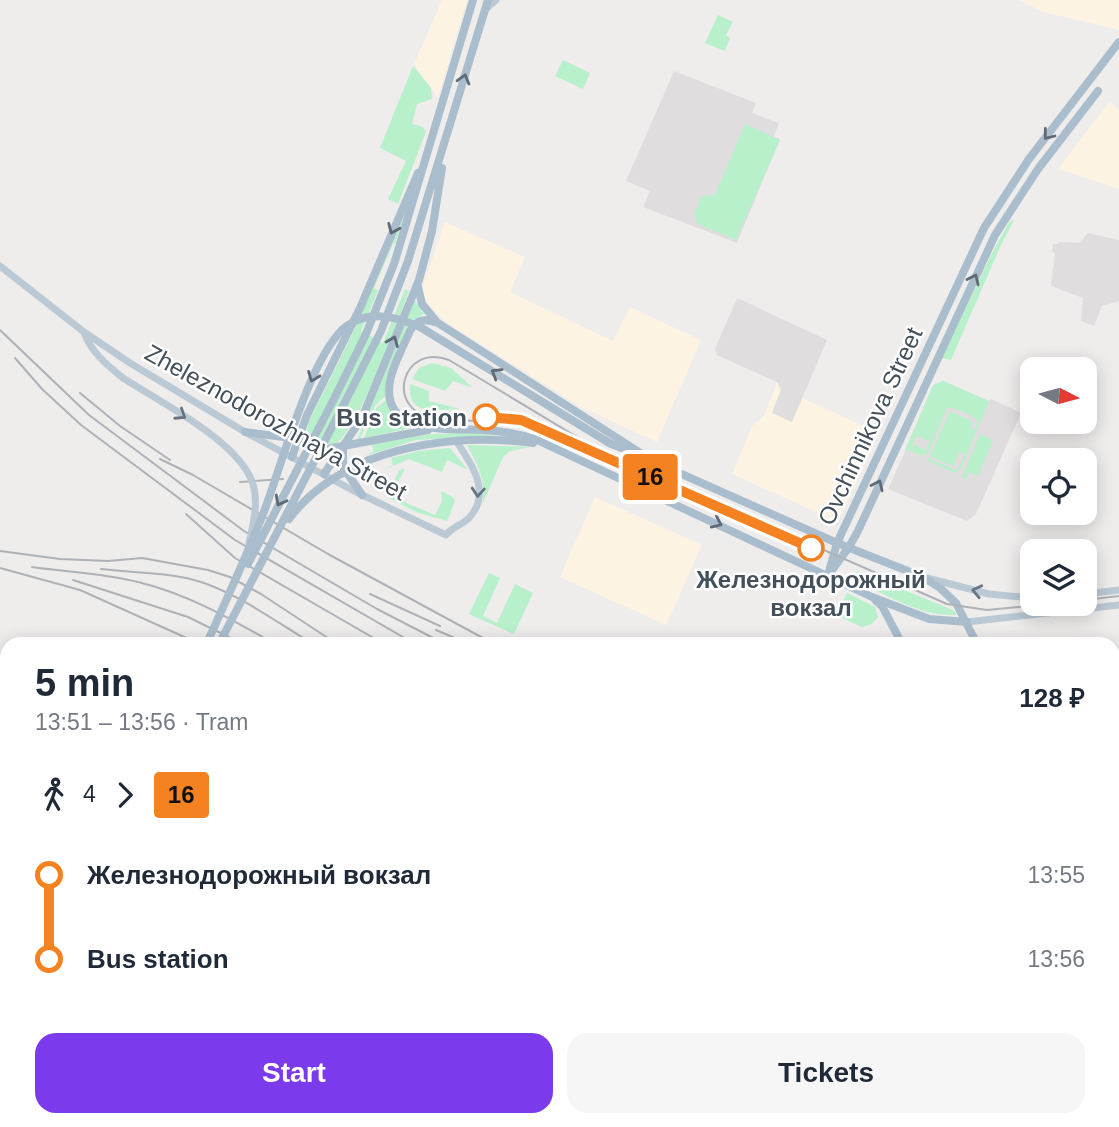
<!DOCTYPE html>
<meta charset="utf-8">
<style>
body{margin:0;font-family:Helvetica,sans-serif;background:#f6f6f7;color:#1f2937;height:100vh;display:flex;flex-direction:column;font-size:26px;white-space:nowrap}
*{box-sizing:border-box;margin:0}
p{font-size:23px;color:#747a83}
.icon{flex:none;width:38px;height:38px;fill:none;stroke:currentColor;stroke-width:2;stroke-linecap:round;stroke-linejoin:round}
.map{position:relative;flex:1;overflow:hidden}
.details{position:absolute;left:0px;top:637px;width:1120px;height:490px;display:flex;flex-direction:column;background:#fff;border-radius:21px 21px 0 0;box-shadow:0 4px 18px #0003}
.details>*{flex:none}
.badge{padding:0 14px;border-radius:5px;font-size:24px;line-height:46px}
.needle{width:46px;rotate:96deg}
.controls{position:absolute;left:1020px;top:357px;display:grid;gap:14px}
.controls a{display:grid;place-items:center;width:77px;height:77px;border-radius:14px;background:#fff;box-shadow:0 4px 18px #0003;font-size:35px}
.map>.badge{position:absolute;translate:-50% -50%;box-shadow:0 0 0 4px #fff}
.legs{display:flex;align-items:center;gap:10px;height:77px;padding:0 35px;font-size:23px}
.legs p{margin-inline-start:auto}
.head{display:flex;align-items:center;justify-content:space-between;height:119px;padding:0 35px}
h1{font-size:38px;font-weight:800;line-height:52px}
.primary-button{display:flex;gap:14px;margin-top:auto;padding:14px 35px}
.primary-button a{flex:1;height:80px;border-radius:21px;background:#7c3aed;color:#fff;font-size:28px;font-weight:800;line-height:80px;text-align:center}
.primary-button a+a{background:#f6f6f7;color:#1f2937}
ul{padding:0 35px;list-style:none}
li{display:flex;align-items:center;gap:24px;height:84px;font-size:26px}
li i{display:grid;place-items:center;width:10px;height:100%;margin:0 9px;background:currentColor}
li i::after{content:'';width:18px;height:18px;margin:-9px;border:5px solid;border-radius:50%;background:#fff}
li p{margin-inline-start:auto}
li:first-child i{background:linear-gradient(#0000 50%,currentColor 0)}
li:last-child i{background:linear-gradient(currentColor 50%,#0000 0)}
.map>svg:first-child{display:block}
</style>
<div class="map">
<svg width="1119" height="1127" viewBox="0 0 1119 1127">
<rect width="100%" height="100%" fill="#efecec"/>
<path fill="#fcf3e3" d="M442 0H467L438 98 414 64Z
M1019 0H1119V30L1043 12Z
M1110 101 1119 111V189L1058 169Z
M445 222 525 257 510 292 613 341 630 307 701 340 657 442 583 408 447 323 431 307 421 292Z
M777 382 781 389 772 412 792 421 802 398 879 433 838 522 732 474 752 426 764 416Z
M595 497 702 545 666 625 560 577Z
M1113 757 1119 760V912L1113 909Z
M578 1120H703L700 1127H595Z"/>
<path fill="#e0ddde" d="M674 71 756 103 752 113 779 123 774 136 780 139 737 243 643 207 650 191 626 181Z
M1088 233 1119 240V301L1102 306 1094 326 1081 321 1083 298 1051 286 1055 253 1052 252 1053 244H1059V242L1079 243Z
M737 298 827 340 792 422 772 413 781 389 777 382 717 355 715 349Z
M943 381 989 401 991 399 1021 413 976 514 967 521 888 489 936 384Z
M218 1120H318L315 1127H234Z"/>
<path fill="#b7f0ca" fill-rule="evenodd" d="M718 15 733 22 726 35 730 38 725 51 705 43Z
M563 60 590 73 583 89 555 76Z
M413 66 431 88 432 99 417 104 412 124 423 127 426 132 398 204 388 199 406 161 380 148Z
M745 124 780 140 736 240 698 224 694 214 702 196 715 195Z
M407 209 395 244H393L374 288 378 291 361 331 383 343 405 289 409 291C398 319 357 439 331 446L309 436 307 430 309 421 351 337Z
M1014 220 1000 247 951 360 942 358 992 253 1010 221Z
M415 300 424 314 412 321 407 328 386 379V395L375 406 360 439 357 440Z
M432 363 451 368 473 388 453 381 445 391 412 379 419 368Z
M943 381 989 401 961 468 955 473 928 461 925 452 923 456 911 451 914 444 926 450 948 398 929 441 917 436 930 406 909 452 905 450 933 385ZM947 408C956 407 972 415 978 421L975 430 970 428 972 421 950 411 930 456 953 466 959 452 965 454 959 467 956 470 930 459 927 456Z
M410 384 429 391V401L460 409C440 409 406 418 410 384Z
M387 399 393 413 411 428 364 438 376 408Z
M469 433 499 435 416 440 365 456 374 451 371 444 431 434Z
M980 434 993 440 978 476 969 472 966 479 962 477Z
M467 445 530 447 510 451 503 457 482 505C487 481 478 466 467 445Z
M450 448 468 470 447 460 442 472 409 459 381 471 393 465 391 458 419 451Z
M405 469 395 487 406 503 435 515 442 501 441 491 453 497 455 501 447 521 416 512 389 498 388 495 399 470Z
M857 571 953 610 957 615C921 617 885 594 853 579Z
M489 573 500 578 483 616 497 623 515 584 533 593 514 634 469 614Z
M847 593 875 607 878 617 872 624 862 627 836 615Z
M7 863V952L0 949V871Z"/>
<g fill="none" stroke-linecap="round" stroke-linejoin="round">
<path stroke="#bcc7cf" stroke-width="6" d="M710 1120 719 1127"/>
<path stroke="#bbc9d4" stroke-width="7" d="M485 10 496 0
M0 266 84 332 130 363 245 432 354 491 446 535C452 527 462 525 469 518 492 493 472 464 456 441
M84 333C92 353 107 365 123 378
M927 578 989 594 1032 598
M1085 594 1119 590
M967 622 1119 605
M0 968 7 980
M0 1036 7 1021
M0 1067 7 1052"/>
<path stroke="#aabdcd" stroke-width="8" d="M418 287 422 304 436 321
M335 397 366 334 394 264 473 0
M345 402 381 331 408 261 488 0
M554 409 611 444 635 453
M245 432 299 439 327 449 428 430
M343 447V467L362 495
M292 457 307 415 360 308 418 173
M369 460C422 440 478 436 533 443
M650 460 837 543 923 577 940 588 956 603 977 644
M653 461 438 323C425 318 417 319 410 331 403 347 393 365 390 381 380 437 451 428 484 430 502 431 520 434 537 440L872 597 929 619 967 622
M324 474 362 418 419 280 432 231 442 168
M832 570 849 547 858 531 995 235 1038 169 1098 91
M828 575 837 543 984 228 1029 159 1119 42
M876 601 882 606 902 644
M1113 743 1119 746
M1113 753 1119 756
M0 801 7 803
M0 817 7 819
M0 829 7 831
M0 864 7 857
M0 953 7 956
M716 1120 733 1127
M741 1120 757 1127"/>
<path stroke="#aeb2b7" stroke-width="2" d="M532 425 433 418C384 410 402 342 449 360L607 455 947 604 987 610 1049 604
M1085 600 1119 596
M1042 607 1073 604"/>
<path stroke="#aeb2b7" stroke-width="2" d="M0 330 89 415 244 531 377 609 445 644
M15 358 42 389 81 425 235 540 415 644
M80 393 120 426 170 460
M160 459 193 475 328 554 494 644
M240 482 283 479
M186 514 235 558 384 644
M0 551 60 559 108 561 142 558 208 570 230 577 261 594 337 644
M32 567C67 572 104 573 138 582 188 594 231 619 275 644
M0 568 80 590 200 644
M101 569C135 573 171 572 204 583 243 597 278 623 313 644
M73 580 188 617 243 644
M370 594 440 626
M436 630 469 644
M0 737 7 740
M0 759 7 761
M0 773 7 775
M1113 1001 1119 1006
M1113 1027 1119 1032
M1113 1063 1119 1065
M1036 1120 1072 1127
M1063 1120 1098 1127
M1088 1121 1119 1127"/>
<path stroke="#bbc9d4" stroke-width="7" d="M123 378C160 402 245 444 254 488 258 506 253 525 249 543"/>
<path stroke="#aabdcd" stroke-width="8" d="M289 519C309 492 338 473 369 460
M248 564 335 397
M212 632C230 591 249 551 265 509 282 464 312 350 348 325 371 310 397 317 420 327L554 409
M206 644 214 628
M219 644 345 402"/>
</g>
<defs><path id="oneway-chevron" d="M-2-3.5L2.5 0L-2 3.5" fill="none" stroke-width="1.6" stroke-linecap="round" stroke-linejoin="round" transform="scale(1.75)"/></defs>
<g stroke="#5e6b77">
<use href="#oneway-chevron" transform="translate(464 79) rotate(-74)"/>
<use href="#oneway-chevron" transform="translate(1048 135) rotate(128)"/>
<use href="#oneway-chevron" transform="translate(393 229) rotate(113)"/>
<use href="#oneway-chevron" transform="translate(974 279) rotate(-65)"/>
<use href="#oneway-chevron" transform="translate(393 341) rotate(-68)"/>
<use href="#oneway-chevron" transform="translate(496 373) rotate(-149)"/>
<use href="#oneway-chevron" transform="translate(313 377) rotate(112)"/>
<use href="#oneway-chevron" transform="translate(878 485) rotate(-65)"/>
<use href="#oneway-chevron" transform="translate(280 501) rotate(118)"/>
<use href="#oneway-chevron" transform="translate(717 523) rotate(25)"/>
</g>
<g stroke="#68747f">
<use href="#oneway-chevron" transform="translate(181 415) rotate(33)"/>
<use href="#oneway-chevron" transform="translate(478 492) rotate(94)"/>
<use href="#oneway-chevron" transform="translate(977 591) rotate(-168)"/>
</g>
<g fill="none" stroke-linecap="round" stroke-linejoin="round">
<defs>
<path id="line-1" d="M486 417 521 420 811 548"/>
</defs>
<use href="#line-1" stroke="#fff" stroke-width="16"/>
<use href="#line-1" stroke="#f58220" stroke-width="10"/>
</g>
<g fill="#fff" stroke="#f58220" stroke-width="3.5">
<circle cx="486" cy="417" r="12"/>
<circle cx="811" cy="548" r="12"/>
</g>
<g text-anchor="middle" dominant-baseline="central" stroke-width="5" stroke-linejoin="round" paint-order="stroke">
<g font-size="24" font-weight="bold" fill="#44505a" stroke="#fff" text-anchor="end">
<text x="467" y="417">Bus station</text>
<text x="811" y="579" text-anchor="middle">Железнодорожный<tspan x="811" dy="28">вокзал</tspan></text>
</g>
<g font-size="24" fill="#44505a" stroke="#fff">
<text transform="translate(276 422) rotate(29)">Zheleznodorozhnaya Street</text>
<text transform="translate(870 426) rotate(-65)">Ovchinnikova Street</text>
</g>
</g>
</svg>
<div class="controls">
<a><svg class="needle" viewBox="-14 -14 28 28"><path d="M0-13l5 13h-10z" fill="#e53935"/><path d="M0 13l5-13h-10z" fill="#747a83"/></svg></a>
<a><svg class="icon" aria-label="locate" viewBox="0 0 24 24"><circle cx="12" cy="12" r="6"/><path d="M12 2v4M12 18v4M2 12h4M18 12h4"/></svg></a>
<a><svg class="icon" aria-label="layers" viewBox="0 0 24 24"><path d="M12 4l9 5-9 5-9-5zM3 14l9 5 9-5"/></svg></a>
</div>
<b class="badge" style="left:650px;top:477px;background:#f58220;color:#111">16</b>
<section class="details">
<div class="head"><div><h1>5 min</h1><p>13:51 – 13:56 · Tram</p></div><b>128 ₽</b></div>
<div class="legs"><svg class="icon" aria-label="walk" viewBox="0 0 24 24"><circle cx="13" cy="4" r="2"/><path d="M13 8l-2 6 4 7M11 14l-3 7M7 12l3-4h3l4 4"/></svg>4<svg class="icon" aria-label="forward" viewBox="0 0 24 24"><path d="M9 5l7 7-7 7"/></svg><b class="badge" style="background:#f58220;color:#111">16</b></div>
<ul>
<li><i style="color:#f58220"></i><b>Железнодорожный вокзал</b><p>13:55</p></li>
<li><i style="color:#f58220"></i><b>Bus station</b><p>13:56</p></li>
</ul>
<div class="primary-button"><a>Start</a><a>Tickets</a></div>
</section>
</div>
